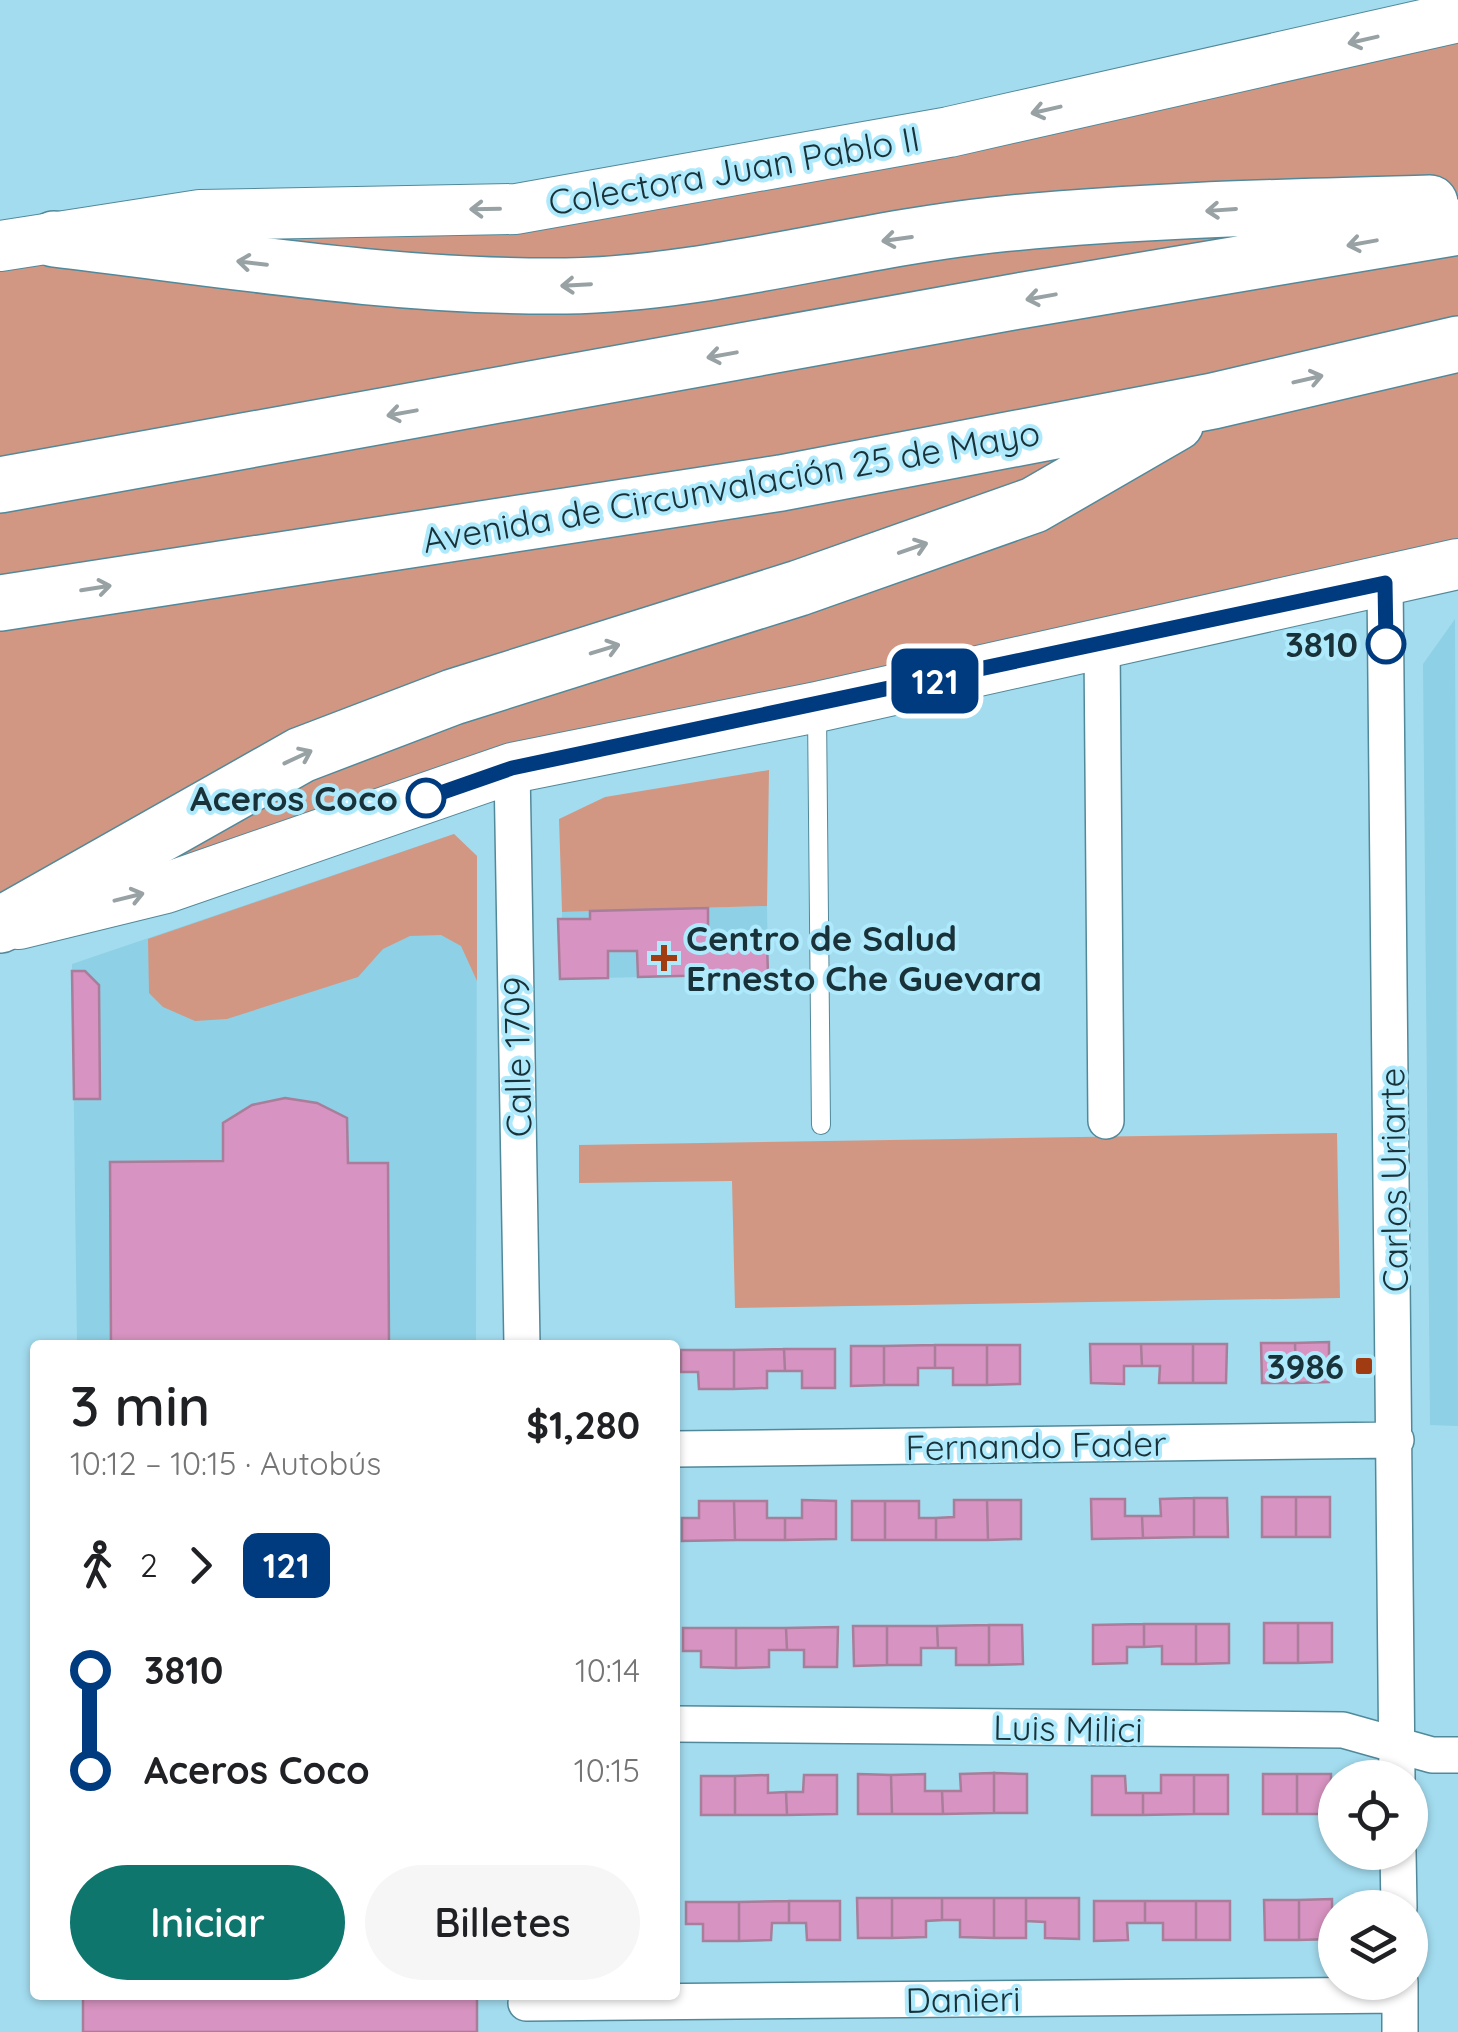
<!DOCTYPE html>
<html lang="es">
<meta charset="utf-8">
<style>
body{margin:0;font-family:Quicksand,sans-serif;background:#f6f6f6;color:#202124;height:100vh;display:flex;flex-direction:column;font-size:38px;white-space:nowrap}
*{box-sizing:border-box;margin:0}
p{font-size:32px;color:#757577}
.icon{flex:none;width:55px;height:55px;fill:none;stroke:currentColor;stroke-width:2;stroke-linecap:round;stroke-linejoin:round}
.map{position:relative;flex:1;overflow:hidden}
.details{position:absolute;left:30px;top:1340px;width:650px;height:660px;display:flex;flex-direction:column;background:#fff;border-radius:10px;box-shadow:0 2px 8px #0004}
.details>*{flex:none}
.badge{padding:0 20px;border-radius:15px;font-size:35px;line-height:65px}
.controls{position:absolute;left:1318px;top:1760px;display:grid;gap:20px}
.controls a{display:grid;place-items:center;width:110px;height:110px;border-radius:50%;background:#fff;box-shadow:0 2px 8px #0004;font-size:50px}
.map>.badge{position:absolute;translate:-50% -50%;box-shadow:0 0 0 5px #fff}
.legs{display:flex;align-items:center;gap:15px;height:110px;padding:0 40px;font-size:32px}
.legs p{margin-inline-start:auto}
.head{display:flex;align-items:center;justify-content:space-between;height:170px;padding:0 40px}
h1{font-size:55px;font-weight:600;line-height:75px}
.button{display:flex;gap:20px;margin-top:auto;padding:20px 40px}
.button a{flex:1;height:115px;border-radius:60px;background:#0f766e;color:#fff;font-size:40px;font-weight:600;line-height:115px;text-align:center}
.button a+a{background:#f6f6f6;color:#202124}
ul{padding:0 40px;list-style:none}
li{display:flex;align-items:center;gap:35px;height:100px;font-size:38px}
li i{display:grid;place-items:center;width:15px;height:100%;margin:0 12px;background:currentColor}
li i::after{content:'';width:25px;height:25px;margin:-12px;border:8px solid;border-radius:50%;background:#fff}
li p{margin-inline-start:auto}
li:first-child i{background:linear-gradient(#0000 50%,currentColor 0)}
li:last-child i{background:linear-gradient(currentColor 50%,#0000 0)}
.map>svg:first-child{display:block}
</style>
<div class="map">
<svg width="1458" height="2032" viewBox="0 0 1458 2032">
<rect width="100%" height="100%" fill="#a3dcef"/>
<path fill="#8ed0e5" d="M1455 619 1458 1426 1430 1425 1423 664Z
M454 834 477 856 476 1345H77L72 964Z
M767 906 768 974 560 979 562 912Z"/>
<path fill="#d29783" d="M1458 17V564L817 707 0 929V246L516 209Z
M769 770 767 906 562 912 559 819 605 797Z
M454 834 477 856V981L461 946 441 935 410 936 383 949 358 977 227 1019 195 1021 163 1007 149 993 148 939Z
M1337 1133 1340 1298 735 1308 732 1181 579 1183V1145Z"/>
<path fill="#d793c1" stroke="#a87e9a" stroke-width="2.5" d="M708 908V944L767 943 768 974 638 977 637 951H608V978L560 979 558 919H590V911Z
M72 971H85L99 985 100 1099H74Z
M285 1098 317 1103 347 1118 348 1163H388L389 1345H111L110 1162 223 1161V1123L252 1105Z
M1329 1342V1382L1296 1383 1295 1343Z
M1261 1343H1295L1296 1383H1262Z
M1090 1344H1141L1142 1366H1124V1384L1091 1383Z
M1141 1344H1193V1383H1159L1160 1366H1142Z
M1193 1344H1227L1226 1383H1193Z
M935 1345V1368H918V1385H884V1346Z
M935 1345H987V1385H953V1368H935Z
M987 1345H1020V1384L987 1385Z
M851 1346H884V1385L851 1386Z
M784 1349H835V1388H802V1371H785Z
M784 1349 785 1371H767V1388L734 1389V1350Z
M681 1350H734V1389H699L698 1372H681Z
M1262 1497H1296V1537H1262Z
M1296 1497H1330V1537H1296Z
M1194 1498H1227L1228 1537H1194Z
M1194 1498V1537L1143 1538 1142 1516H1161L1160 1499Z
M1091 1499H1125V1516H1142L1143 1538 1092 1539Z
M802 1500 836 1501V1539L785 1540V1518H802Z
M954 1500H987L988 1540H936V1518L954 1517Z
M987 1500H1021V1539L988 1540Z
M699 1501H734L735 1540 682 1541V1518H699Z
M734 1501H767V1518H785V1540H735Z
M852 1501H885V1540H852Z
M885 1501H919V1518H936V1540H885Z
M1264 1623H1298V1663H1264Z
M1298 1623H1332V1662L1298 1663Z
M1144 1624V1647H1127V1663L1093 1664V1625Z
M1144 1624H1196V1664H1162V1646L1144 1647Z
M1196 1624H1229V1663L1196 1664Z
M989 1625V1665H956V1648H938L937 1626Z
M989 1625H1022L1023 1664 989 1665Z
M853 1626H887V1665L854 1666Z
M887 1626H937L938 1648H921V1665H887Z
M838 1627 837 1667H804V1650H787L786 1628Z
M683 1628H736V1668L701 1667V1651H683Z
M736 1628H786L787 1650H769V1667L736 1668Z
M994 1773 1027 1774V1813H994Z
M994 1773V1813L943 1814 942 1791H961L960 1774Z
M858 1774 891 1775 892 1814H858Z
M925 1774V1791H942L943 1814H892L891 1775Z
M1263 1774H1297V1814H1263Z
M1297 1774H1331V1814H1297Z
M768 1775V1793L786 1792 787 1815H735V1776Z
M804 1775H837V1814L787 1815 786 1792H803Z
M1161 1775H1194V1814L1143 1815V1793H1161Z
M1194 1775H1228V1814H1194Z
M701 1776H735V1815H701Z
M1092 1776H1125L1126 1793H1143V1815H1092Z
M857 1898H892V1938H858Z
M892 1898H942V1920L926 1921V1937L892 1938Z
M942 1898H994V1938L960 1937V1920H942Z
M994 1898H1026V1938H994Z
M1026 1898H1079V1939L1045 1938V1922L1026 1921Z
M1332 1899V1939L1299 1940V1900Z
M1264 1900H1299V1940H1265Z
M789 1901H840V1940H807L806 1923H789Z
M789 1901V1923H772L771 1940 739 1941V1902Z
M1094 1901H1145V1923H1127L1128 1940 1094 1941Z
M1145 1901H1196V1940H1163V1923H1145Z
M1196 1901H1230V1940H1196Z
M686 1902H739V1941H703V1924H686Z
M83 1995H477V2032H83Z"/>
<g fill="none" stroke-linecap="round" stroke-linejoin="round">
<defs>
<path id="lane" d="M817 712 821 1125"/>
<path id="street" d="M1385 583 1397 1778
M1102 645 1106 1121
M512 768 522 1345
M675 1449 1396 1440
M675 1724 1343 1730 1432 1755H1458
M1398 1852 1399 1908
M1400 1982V2032
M526 2003 1400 1995"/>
<path id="secondary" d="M0 246 200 215 516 209 949 132 1458 17
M19 924 166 888 512 768 817 707 1458 564"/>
<path id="highway" d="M54 239C223 259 395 288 566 286 705 284 852 240 992 225 1137 210 1284 207 1430 203
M0 485 1013 302 1458 227
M0 603 781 483 1213 401 1458 344
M0 925 301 755 453 697 799 588 1034 505 1176 423"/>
</defs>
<use href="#lane" stroke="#51899a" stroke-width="20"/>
<use href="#street" stroke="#51899a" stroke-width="38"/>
<use href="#secondary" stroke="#51899a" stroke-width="52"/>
<use href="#highway" stroke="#51899a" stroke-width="58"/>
<use href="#lane" stroke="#fff" stroke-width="18"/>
<use href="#street" stroke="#fff" stroke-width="35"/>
<use href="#secondary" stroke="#fff" stroke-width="50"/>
<use href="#highway" stroke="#fff" stroke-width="55"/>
</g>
<defs><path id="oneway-shaft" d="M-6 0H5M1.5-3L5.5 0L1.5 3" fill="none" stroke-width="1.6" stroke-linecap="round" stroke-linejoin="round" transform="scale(2.5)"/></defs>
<g stroke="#98a2a5">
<use href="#oneway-shaft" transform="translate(1363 40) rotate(167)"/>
<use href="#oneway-shaft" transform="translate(1046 110) rotate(167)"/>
<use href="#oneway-shaft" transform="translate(485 209) rotate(179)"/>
<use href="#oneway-shaft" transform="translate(1221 210) rotate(176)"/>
<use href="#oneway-shaft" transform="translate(897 239) rotate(172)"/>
<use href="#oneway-shaft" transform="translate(1362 243) rotate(170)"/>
<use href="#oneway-shaft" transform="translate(252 263) rotate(-173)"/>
<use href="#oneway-shaft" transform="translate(576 285) rotate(177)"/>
<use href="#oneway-shaft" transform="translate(1041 297) rotate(170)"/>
<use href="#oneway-shaft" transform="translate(722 355) rotate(170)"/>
<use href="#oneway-shaft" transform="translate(1308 379) rotate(-13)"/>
<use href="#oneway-shaft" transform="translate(402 413) rotate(170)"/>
<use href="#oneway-shaft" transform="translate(913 548) rotate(-19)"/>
<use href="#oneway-shaft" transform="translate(96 588) rotate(-9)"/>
<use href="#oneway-shaft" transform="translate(605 649) rotate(-17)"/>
<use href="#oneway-shaft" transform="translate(298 757) rotate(-25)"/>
<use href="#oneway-shaft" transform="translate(129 897) rotate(-14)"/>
</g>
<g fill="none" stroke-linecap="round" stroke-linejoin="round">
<defs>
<path id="line-1" d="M426 798 512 768 1385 583 1386 644"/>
</defs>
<use href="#line-1" stroke="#fff" stroke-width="22"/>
<use href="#line-1" stroke="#003b80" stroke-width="15"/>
</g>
<g fill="#fff" stroke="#003b80" stroke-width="5">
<circle cx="1386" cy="644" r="18"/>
<circle cx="426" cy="798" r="18"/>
</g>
<g fill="#a13b12" stroke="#afeafc" stroke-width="4">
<path d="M659 943h10v10h10v10h-10v10h-10v-10h-10v-10h10z"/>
<rect x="1354" y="1356" width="20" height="20" rx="5"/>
</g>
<g text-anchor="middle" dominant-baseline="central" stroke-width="8" stroke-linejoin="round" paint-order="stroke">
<g font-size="35" fill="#193138" stroke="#afeafc">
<text transform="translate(734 170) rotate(-10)">Colectora Juan Pablo II</text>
<text transform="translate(731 486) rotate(-10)">Avenida de Circunvalación 25 de Mayo</text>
<text transform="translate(517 1057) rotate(-91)">Calle 1709</text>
<text transform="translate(1393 1180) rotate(-91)">Carlos Uriarte</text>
<text transform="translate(1036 1445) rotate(-1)">Fernando Fader</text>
<text transform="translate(1068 1728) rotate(1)">Luis Milici</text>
<text transform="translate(963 1999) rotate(-1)">Danieri</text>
</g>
<g font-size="35" font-weight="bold" fill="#193138" stroke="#afeafc" text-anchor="end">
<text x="1358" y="644">3810</text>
<text x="398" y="798">Aceros Coco</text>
</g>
<g font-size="35" font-weight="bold" fill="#193138" stroke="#afeafc" text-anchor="start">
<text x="686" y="938">Centro de Salud<tspan x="686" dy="40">Ernesto Che Guevara</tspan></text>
<text x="1344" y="1366" text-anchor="end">3986</text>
</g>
</g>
</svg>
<div class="controls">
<a><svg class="icon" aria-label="locate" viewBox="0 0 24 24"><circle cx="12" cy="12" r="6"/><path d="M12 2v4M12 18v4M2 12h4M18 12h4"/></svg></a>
<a><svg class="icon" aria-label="layers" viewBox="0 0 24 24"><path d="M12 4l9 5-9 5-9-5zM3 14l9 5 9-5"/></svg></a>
</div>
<b class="badge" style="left:935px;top:681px;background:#003b80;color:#fff">121</b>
<section class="details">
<div class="head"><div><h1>3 min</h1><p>10:12 – 10:15 · Autobús</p></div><b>$1,280</b></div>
<div class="legs"><svg class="icon" aria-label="walk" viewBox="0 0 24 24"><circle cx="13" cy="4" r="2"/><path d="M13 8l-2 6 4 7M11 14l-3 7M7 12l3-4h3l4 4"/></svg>2<svg class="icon" aria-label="forward" viewBox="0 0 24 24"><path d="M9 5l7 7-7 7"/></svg><b class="badge" style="background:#003b80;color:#fff">121</b></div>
<ul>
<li><i style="color:#003b80"></i><b>3810</b><p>10:14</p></li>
<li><i style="color:#003b80"></i><b>Aceros Coco</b><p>10:15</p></li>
</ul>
<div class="button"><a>Iniciar</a><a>Billetes</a></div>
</section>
</div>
